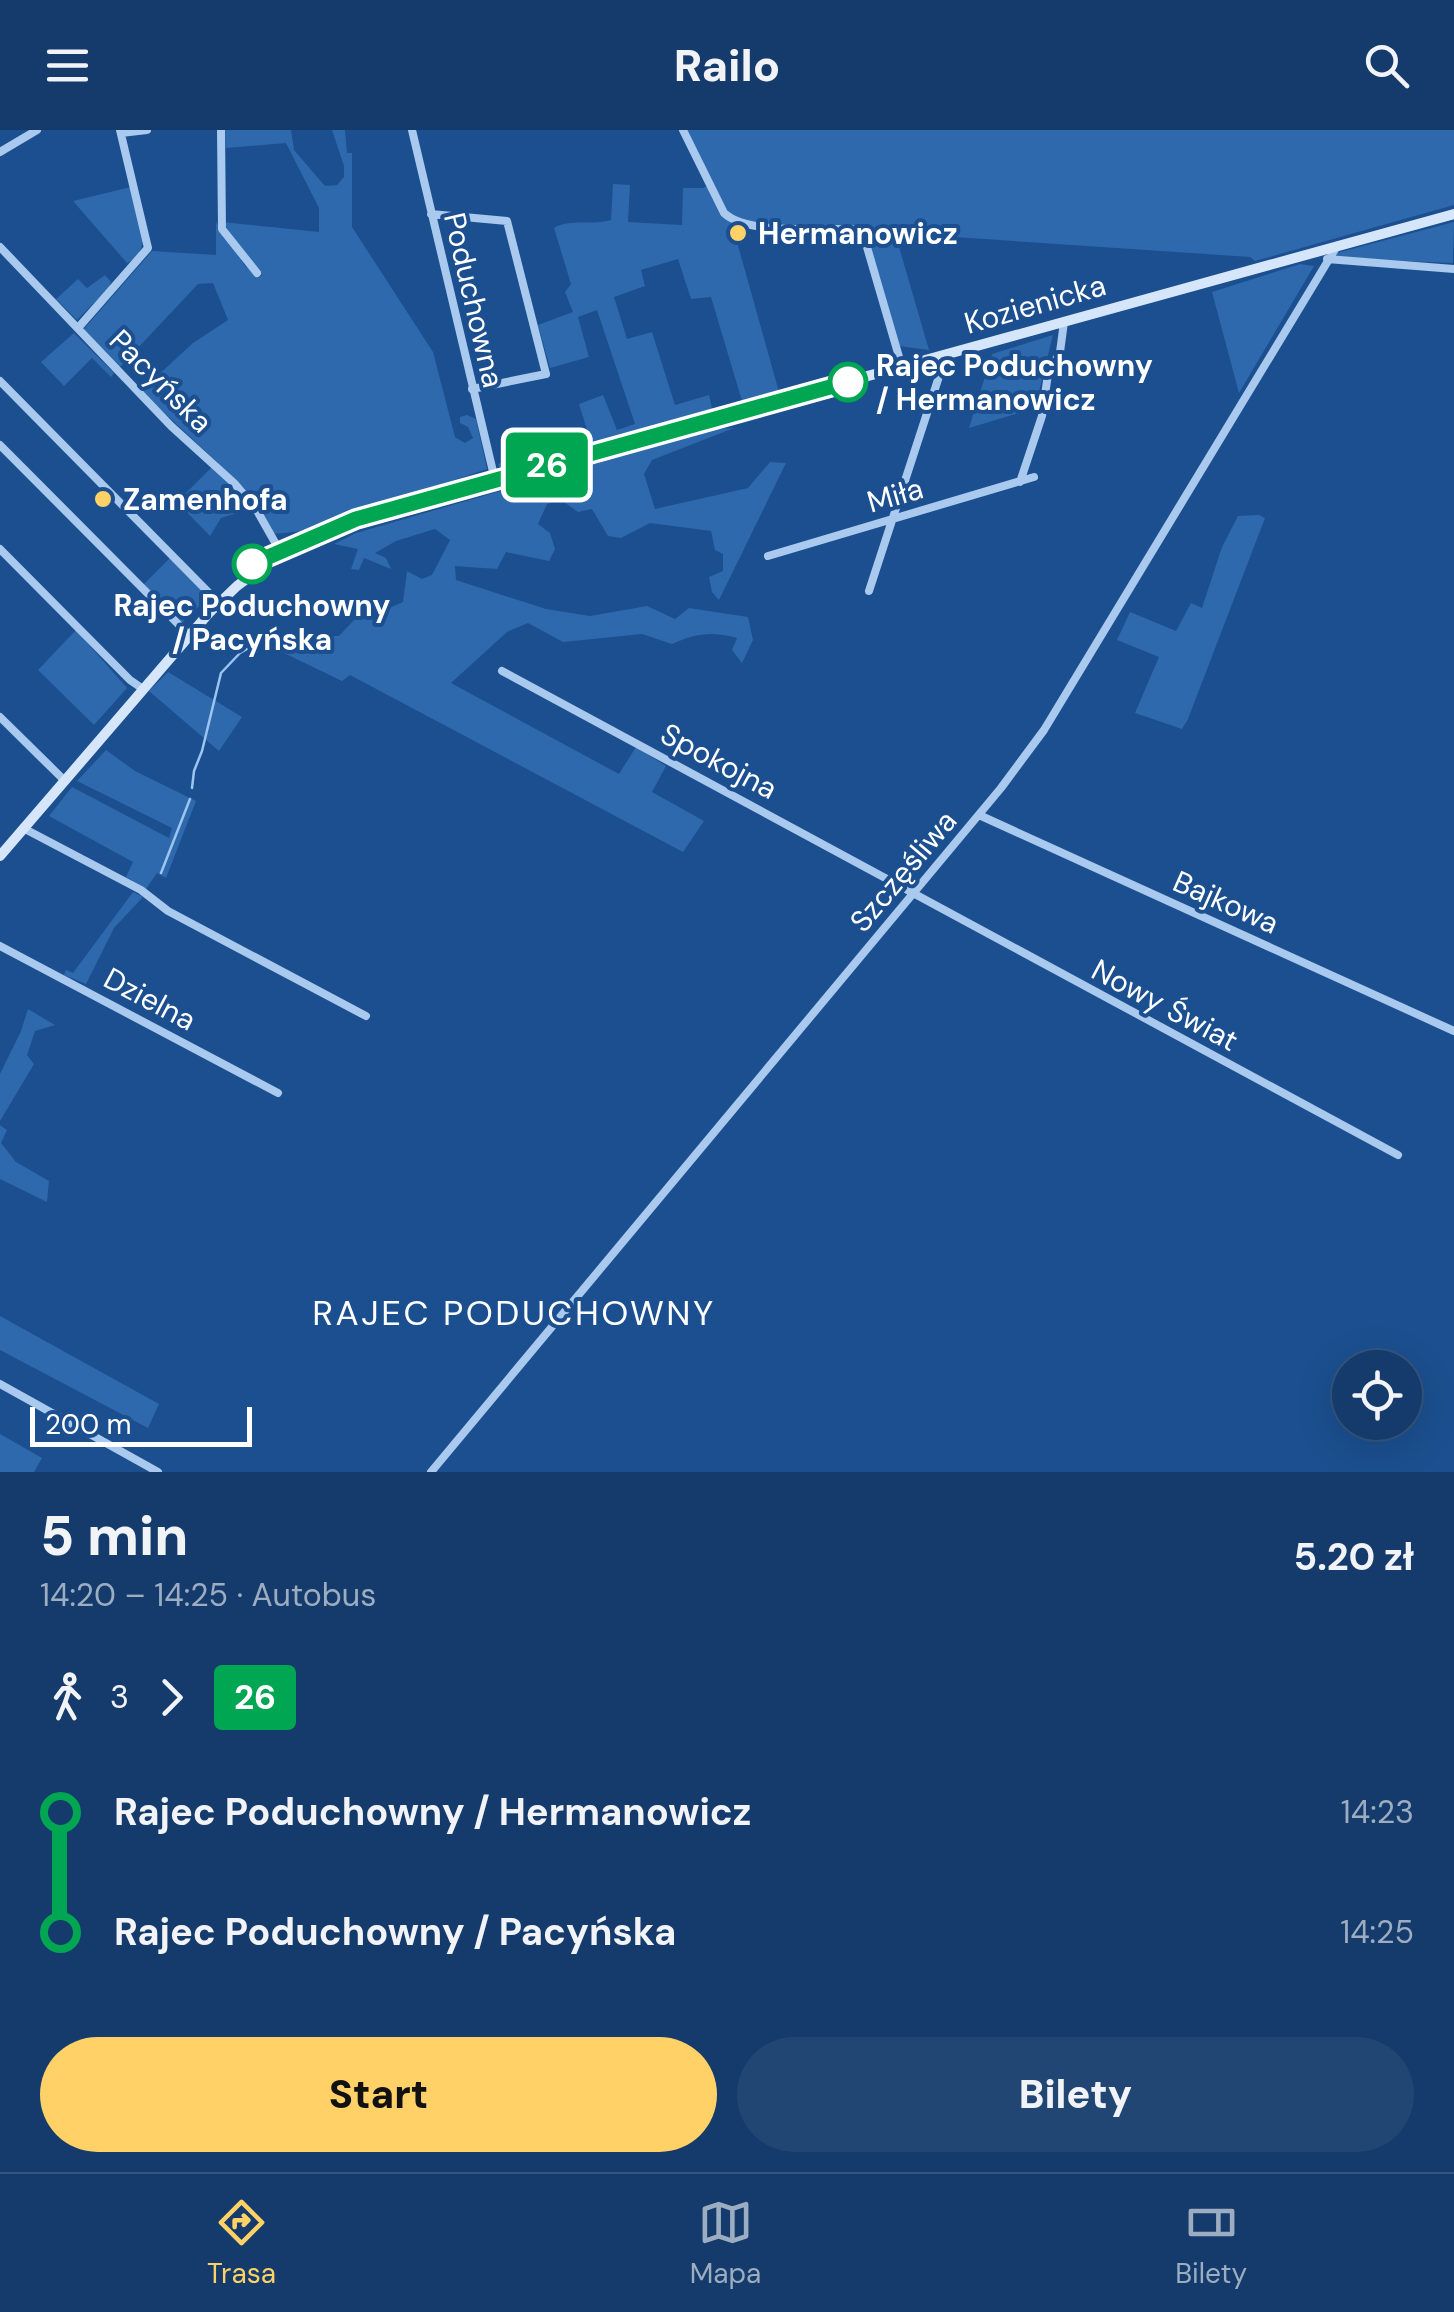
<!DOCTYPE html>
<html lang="pl">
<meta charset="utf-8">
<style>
body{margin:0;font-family:"DM Sans",sans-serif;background:#214673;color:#f1f3f6;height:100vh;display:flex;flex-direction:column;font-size:38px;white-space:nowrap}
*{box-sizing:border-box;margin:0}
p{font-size:32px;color:#9dadc1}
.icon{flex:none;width:55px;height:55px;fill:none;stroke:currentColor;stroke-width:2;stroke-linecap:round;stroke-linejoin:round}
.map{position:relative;height:1342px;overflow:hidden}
.sheet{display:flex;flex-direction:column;background:#143b6b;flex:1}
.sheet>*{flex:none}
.badge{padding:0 20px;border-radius:8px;font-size:35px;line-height:65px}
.buttons{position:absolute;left:1332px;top:1220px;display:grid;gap:20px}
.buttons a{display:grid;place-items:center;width:90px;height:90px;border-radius:50%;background:#143b6b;box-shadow:0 10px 40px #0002,0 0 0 2px #33557e;font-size:50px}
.scale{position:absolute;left:30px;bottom:25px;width:222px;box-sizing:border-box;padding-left:10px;border:5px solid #fff;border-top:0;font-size:28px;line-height:35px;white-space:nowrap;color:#fff;-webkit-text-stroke:8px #1b4f8f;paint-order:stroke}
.map>.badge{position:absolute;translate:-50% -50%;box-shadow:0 0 0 5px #fff}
.legs{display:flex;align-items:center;gap:15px;height:110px;padding:0 40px;font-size:32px}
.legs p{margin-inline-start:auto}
.head{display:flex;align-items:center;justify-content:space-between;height:170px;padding:0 40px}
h1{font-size:55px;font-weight:800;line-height:75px}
.cta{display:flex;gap:20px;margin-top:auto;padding:20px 40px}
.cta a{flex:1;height:115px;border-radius:60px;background:#ffd166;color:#111;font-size:40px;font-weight:800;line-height:115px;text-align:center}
.cta a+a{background:#214673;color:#f1f3f6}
ul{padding:0 40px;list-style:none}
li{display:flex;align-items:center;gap:35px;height:120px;font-size:38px}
li i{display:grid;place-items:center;width:15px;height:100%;margin:0 12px;background:currentColor}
li i::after{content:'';width:25px;height:25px;margin:-12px;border:8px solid;border-radius:50%;background:#143b6b}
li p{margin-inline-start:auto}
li:first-child i{background:linear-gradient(#0000 50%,currentColor 0)}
li:last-child i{background:linear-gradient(currentColor 50%,#0000 0)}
header{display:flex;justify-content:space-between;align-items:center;height:130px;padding:0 40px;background:#143b6b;font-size:45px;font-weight:800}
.menu{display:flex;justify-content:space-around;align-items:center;height:140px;border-top:2px solid #33557e;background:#143b6b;font-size:28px;color:#9dadc1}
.menu a{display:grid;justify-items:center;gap:5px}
.menu .selected{color:#ffd166}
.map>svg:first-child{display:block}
</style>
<header><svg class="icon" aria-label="menu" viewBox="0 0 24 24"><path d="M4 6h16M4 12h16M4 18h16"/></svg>Railo<svg class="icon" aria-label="search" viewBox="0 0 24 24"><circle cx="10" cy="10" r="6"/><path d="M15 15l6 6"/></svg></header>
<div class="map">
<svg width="1454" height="1342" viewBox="0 0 1454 1342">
<rect width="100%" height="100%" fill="#1b4f8f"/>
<path fill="#2e69ad" d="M225 0H291L294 20 325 56 337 55 344 47V36L332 0H345L347 23H352V97L433 222 455 307 465 313 473 308 468 297 460 293V287L467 285 476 289 487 339 304 401 273 404 253 370 237 383 221 388 210 406 177 372 217 332 141 261 193 213 228 190 213 153 198 154 119 238 83 200 152 121 216 125V92L245 136 259 147 262 145 244 125 223 92 319 102V78L286 13 226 18Z
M680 0H1454V75L1255 131 1250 127 895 103 929 220 899 216 861 102 732 94 779 262 742 271 711 167 691 169 678 129 641 140 645 156 614 167 627 209 652 202 675 275 709 265 712 279 500 338 498 334 589 306 579 274 603 265 617 300 635 294 597 180 578 187 589 227 550 238 538 195 573 182 565 162 571 154 554 98C570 88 592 96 611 90L613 54 630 55 628 92 682 95 683 58H703L710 54Z
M131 57C137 81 156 121 127 133L73 71Z
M1454 92 1453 133 1331 128 1333 124Z
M1300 134 1314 136 1239 263 1212 162Z
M105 145 111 152 109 158 77 190 56 169 78 149 87 158Z
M74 203 114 243 111 247 92 228 64 256 41 232Z
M1053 205 1035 278 969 298 992 224Z
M734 298 652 330 644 344 655 379 748 358 770 332 786 333 719 470 712 462 709 447 723 441V424L715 420 711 401 650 393 621 408 608 406 592 379 578 382 561 370 547 374 538 394 550 403 555 419 549 431 506 422 497 439 455 436 456 450 546 479 590 486 647 476 675 489 689 478 748 487 753 510 742 533 732 520 737 508C711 501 696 503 672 514L642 504 563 512 528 493 507 502 451 553 619 644 636 617 666 636 652 662 704 691 683 722 350 545 342 551 249 506H339L370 473 387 479 403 472 407 441 422 449 432 445 450 410 435 399 396 411 375 423 386 428 391 439 364 428 359 440 351 439 358 419 334 414 356 403 714 299Z
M1259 385 1265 388 1188 589 1182 599 1135 583 1159 527 1117 510 1130 482 1176 501 1191 473 1202 478 1222 417 1238 386Z
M170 428 208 467 181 494 143 455Z
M76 500 127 558 94 595 38 540Z
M168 542 242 587 219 621 149 561Z
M106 620 135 641 196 671 166 748 157 743 146 759 126 747 133 732 49 686 72 657 169 708 172 698 77 651Z
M133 762 143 767 114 798 86 854 64 845 66 840 73 843Z
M28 879 55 895 35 901 27 925 34 934 0 991V944L21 901Z
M0 995 7 1000 1 1013 16 1032 49 1051 47 1072 0 1049Z
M0 1186 159 1274 148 1298 0 1220Z
M0 1304 42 1328 34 1342H0Z"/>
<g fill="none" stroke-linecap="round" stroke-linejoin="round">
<path stroke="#9cc4f0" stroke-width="2.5" d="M192 658 194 641 202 621 221 543 240 523 266 508
M161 743 190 669"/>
<path stroke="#a9c9ee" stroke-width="8" d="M221 0 222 99 257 143
M412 0 495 350
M683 0 724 83C750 107 826 96 862 100L902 237
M121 3 147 0
M0 22 37 0
M431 84 507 91 546 244 472 259
M0 117 171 296 235 354 256 379 281 423
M1327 129 1454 139
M78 198 148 118 120 0
M0 251 219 473
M0 315 190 506
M1020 352 1042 286 1048 244 1060 222 1064 192
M0 419 130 550 143 559
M768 426 1034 347
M869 461 946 225
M502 541 1398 1025
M0 587 65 651
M979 685 1454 901
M23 698 141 760 168 781 366 886
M0 816 278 963
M0 1254 158 1342
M431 1342 1001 658 1044 600 1337 116"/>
<path stroke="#d6e6fa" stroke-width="10" d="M0 726 209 483 237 456 281 423 311 407 423 369 1454 84"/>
</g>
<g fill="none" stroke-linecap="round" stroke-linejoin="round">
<defs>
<path id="line-1" d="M252 434 356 389 848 252"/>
</defs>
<use href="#line-1" stroke="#fff" stroke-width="22"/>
<use href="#line-1" stroke="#00a651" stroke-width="15"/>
</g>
<g fill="#ffd166" stroke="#1b4f8f" stroke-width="4">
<circle cx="738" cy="103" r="10"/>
<circle cx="103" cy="369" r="10"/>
</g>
<g fill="#fff" stroke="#00a651" stroke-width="5">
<circle cx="848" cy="252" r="18"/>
<circle cx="252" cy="434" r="18"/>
</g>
<g text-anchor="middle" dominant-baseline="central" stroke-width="8" stroke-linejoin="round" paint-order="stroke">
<g font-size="30" font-weight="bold" fill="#fff" stroke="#1b4f8f" text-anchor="start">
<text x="758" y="103">Hermanowicz</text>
<text x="123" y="369">Zamenhofa</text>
</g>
<g font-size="30" fill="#fff" stroke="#1b4f8f">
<text transform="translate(474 170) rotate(77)">Poduchowna</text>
<text transform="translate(1035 174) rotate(-16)">Kozienicka</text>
<text transform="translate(161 251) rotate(45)">Pacyńska</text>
<text transform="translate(895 365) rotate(-16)">Miła</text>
<text transform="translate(719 631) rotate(28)">Spokojna</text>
<text transform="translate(903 741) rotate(-50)">Szczęśliwa</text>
<text transform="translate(1226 772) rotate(24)">Bajkowa</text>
<text transform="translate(150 869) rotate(28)">Dzielna</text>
<text transform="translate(1165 875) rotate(28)">Nowy Świat</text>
</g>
<g font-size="30" font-weight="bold" fill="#fff" stroke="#1b4f8f" text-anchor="start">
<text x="876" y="235">Rajec Poduchowny<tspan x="876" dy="34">/ Hermanowicz</tspan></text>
<text x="252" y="475" text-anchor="middle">Rajec Poduchowny<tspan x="252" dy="34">/ Pacyńska</tspan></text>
</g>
<g font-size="35" letter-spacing="2.5" fill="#fff" stroke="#1b4f8f">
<text x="514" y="1183">RAJEC PODUCHOWNY</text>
</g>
</g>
</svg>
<div class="buttons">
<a><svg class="icon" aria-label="locate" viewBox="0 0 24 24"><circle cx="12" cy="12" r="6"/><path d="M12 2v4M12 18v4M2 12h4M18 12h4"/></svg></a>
</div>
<div class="scale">200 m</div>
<b class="badge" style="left:547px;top:335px;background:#00a651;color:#fff">26</b>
</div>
<section class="sheet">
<div class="head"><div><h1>5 min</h1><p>14:20 – 14:25 · Autobus</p></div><b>5.20 zł</b></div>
<div class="legs"><svg class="icon" aria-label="walk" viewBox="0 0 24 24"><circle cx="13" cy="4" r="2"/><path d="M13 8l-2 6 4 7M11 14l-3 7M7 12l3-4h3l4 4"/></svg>3<svg class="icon" aria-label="forward" viewBox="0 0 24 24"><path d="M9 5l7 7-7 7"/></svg><b class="badge" style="background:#00a651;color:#fff">26</b></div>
<ul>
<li><i style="color:#00a651"></i><b>Rajec Poduchowny / Hermanowicz</b><p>14:23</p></li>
<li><i style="color:#00a651"></i><b>Rajec Poduchowny / Pacyńska</b><p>14:25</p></li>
</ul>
<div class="cta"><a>Start</a><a>Bilety</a></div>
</section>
<nav class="menu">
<a class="selected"><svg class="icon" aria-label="directions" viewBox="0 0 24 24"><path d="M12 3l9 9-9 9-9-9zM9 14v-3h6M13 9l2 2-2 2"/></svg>Trasa</a>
<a><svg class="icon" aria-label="map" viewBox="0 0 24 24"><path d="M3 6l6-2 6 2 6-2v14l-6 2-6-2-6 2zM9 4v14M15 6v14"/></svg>Mapa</a>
<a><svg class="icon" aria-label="tickets" viewBox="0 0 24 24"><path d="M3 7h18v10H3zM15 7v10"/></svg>Bilety</a>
</nav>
